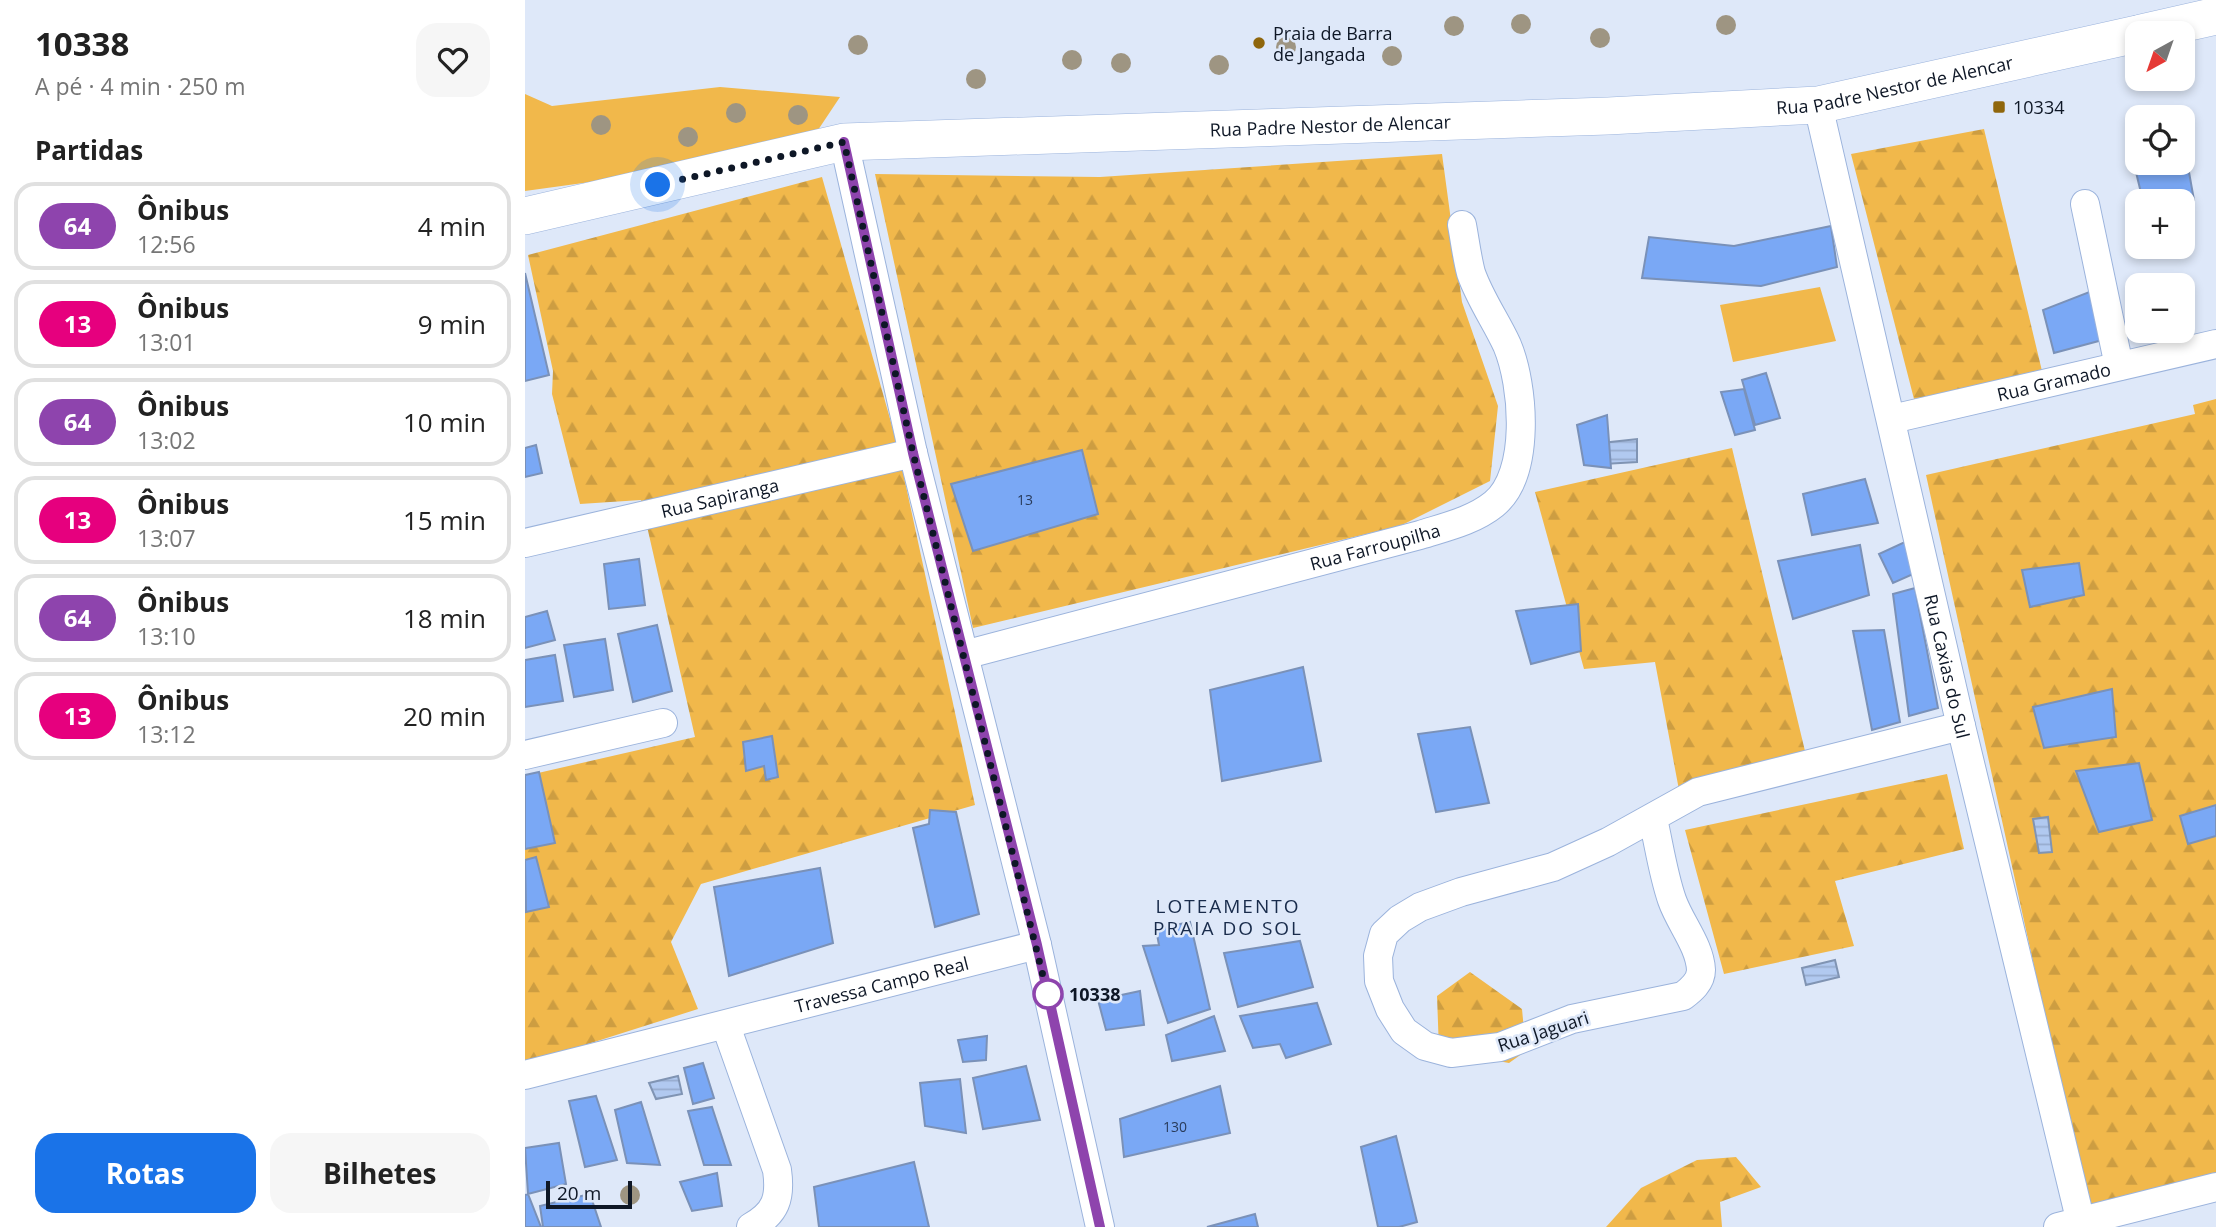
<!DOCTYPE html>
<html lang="pt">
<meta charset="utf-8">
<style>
body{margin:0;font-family:"Open Sans",sans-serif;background:#f6f6f6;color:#222;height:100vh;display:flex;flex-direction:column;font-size:26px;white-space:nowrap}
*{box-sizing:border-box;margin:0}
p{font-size:23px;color:#767676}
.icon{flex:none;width:38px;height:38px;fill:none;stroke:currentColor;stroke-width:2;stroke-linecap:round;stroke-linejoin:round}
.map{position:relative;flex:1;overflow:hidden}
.panel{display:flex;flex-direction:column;background:#fff;width:525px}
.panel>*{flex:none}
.badge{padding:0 14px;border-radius:23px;font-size:24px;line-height:46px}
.needle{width:46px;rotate:220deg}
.buttons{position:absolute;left:1600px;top:21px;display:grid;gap:14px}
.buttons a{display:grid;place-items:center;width:70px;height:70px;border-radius:14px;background:#fff;box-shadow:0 4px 10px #0003;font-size:35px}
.scale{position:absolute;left:21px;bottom:18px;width:86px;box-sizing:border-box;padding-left:7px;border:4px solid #0e1726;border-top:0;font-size:19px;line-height:24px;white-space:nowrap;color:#0e1726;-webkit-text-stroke:5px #dee8f9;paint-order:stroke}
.you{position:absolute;width:35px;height:35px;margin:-18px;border:5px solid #fff;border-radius:50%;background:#1a73e8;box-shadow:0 0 0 10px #1a73e833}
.map>.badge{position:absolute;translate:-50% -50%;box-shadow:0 0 0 4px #fff}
h2{padding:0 35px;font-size:26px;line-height:63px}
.round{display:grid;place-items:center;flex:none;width:74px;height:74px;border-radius:21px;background:#f6f6f6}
.headline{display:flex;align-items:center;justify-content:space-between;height:119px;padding:0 35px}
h1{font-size:33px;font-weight:700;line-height:52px}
.primary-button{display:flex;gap:14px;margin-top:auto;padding:14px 35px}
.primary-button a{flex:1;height:80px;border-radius:21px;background:#1a73e8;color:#fff;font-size:28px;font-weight:700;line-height:80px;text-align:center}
.primary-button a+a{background:#f6f6f6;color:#222}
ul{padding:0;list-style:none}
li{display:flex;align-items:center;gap:21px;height:88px;margin:0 14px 10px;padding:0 21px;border:4px solid #e0e0e0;border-radius:21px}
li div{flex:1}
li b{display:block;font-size:26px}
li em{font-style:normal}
li .badge{min-width:77px;font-weight:700;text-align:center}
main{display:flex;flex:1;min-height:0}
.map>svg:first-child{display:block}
</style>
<main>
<section class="panel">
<div class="headline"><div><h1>10338</h1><p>A pé · 4 min · 250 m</p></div><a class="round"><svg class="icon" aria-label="heart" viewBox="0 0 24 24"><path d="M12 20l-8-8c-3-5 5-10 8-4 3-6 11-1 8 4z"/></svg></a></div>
<h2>Partidas</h2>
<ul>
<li><span class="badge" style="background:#8e44ad;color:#fff">64</span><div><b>Ônibus</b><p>12:56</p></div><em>4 min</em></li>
<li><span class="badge" style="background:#e6007e;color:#fff">13</span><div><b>Ônibus</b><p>13:01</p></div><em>9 min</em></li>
<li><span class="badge" style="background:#8e44ad;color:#fff">64</span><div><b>Ônibus</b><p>13:02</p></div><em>10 min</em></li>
<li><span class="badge" style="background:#e6007e;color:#fff">13</span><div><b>Ônibus</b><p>13:07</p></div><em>15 min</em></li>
<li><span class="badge" style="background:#8e44ad;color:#fff">64</span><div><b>Ônibus</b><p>13:10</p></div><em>18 min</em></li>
<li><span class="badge" style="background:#e6007e;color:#fff">13</span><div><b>Ônibus</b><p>13:12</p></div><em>20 min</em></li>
</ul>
<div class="primary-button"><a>Rotas</a><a>Bilhetes</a></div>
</section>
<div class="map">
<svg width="1691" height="1227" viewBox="0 0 1691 1227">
<defs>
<pattern id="forest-firs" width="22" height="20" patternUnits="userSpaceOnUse" patternTransform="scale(1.75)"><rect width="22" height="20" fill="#f1b84b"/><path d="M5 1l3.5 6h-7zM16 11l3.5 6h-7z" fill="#cd9d41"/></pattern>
<pattern id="water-rules" width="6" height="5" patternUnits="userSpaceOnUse" patternTransform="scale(1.75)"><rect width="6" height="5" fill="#b1c9f0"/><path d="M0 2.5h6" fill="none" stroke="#97acce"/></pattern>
</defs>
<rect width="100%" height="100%" fill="#dee8f9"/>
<path fill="#f1b84b" d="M195 87 315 97 293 130 131 173 0 191V94L27 106Z
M1295 287 1311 341 1208 362 1195 305Z"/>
<path fill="url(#forest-firs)" d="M1459 129 1517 371 1389 399 1326 154Z
M917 154 937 302 973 406 965 481 875 526 448 628 350 174 575 177Z
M297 177 371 440 450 805 176 884 146 942 173 1009 0 1064V776L170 737 116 500 55 504 27 394 28 371 3 255Z
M1691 399V1180L1563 1212 1401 475 1670 414 1668 405Z
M1207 448 1280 751 1154 790 1130 662 1059 669 1010 492Z
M1422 774 1439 849 1310 881 1329 946 1199 974 1160 830Z
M945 972 997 1009 1001 1051 984 1063 914 1050 912 996Z
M1211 1157 1236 1187 1195 1202 1197 1227H1081L1116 1188 1172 1160Z"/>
<path fill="url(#water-rules)" stroke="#8094b3" stroke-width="2" d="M1112 439V462L1079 464 1077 443Z
M1523 817 1527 852 1514 853 1508 819Z
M1310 960 1314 977 1281 985 1277 968Z
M153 1076 157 1094 131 1099 124 1083Z"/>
<path fill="#7aa8f5" stroke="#7a91b8" stroke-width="2" d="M1662 161 1669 200 1657 203 1618 201 1610 168Z
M1306 226 1312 267 1236 286 1117 278 1124 237 1209 246Z
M0 273 24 375 0 381Z
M1572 289 1585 338 1529 353 1518 310Z
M1241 373 1255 418 1230 425 1217 380Z
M1219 389 1230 430 1210 435 1196 392Z
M1082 415 1086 468 1059 465 1052 425Z
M11 445 17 473 0 477V448Z
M557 450 573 514 448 551 426 484Z
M1340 479 1353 523 1287 535 1278 494Z
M1382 541 1395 571 1368 583 1354 554Z
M1335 545 1344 595 1268 619 1253 561Z
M114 559 120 605 84 609 79 564Z
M1554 563 1559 595 1505 607 1497 570Z
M1390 588 1413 708 1384 716 1368 594Z
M1053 604 1056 651 1006 664 991 611Z
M22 611 30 640 0 648V617Z
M132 625 147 691 108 702 93 634Z
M1359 630 1375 722 1347 730 1328 631Z
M80 639 88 690 49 697 39 645Z
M30 655 38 701 0 707V660Z
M778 667 796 761 697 781 685 690Z
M1587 689 1591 737 1519 748 1508 707Z
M945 727 964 803 911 812 893 734Z
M247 736 253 777 241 780 239 766 221 771 218 742Z
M1614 763 1627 820 1574 832 1551 771Z
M14 772 30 843 0 849V775Z
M1691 805V836L1663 844 1655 816Z
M405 810 431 812 454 914 410 927 388 828 404 824Z
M11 857 24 907 1 912 0 860Z
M295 868 308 943 204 976 189 887Z
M665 922 685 1009 643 1023 618 946 634 945 631 929Z
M775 941 788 987 713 1007 699 953Z
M615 991 619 1025 581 1030 573 1000Z
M792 1003 806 1044 761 1058 755 1044 728 1048 715 1016Z
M689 1016 700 1051 647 1061 641 1035Z
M462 1036 461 1060 438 1062 433 1040Z
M178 1063 189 1098 168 1104 159 1068Z
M501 1066 515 1120 458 1129 448 1078Z
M435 1079 441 1133 400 1126 395 1083Z
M695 1086 705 1133 599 1157 595 1119Z
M71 1096 92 1160 60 1167 44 1101Z
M116 1102 135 1165 102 1163 90 1110Z
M187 1107 206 1165H179L163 1111Z
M871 1136 892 1222 874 1227H853L836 1147Z
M34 1143 41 1184 3 1194 0 1148Z
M389 1162 404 1227H294L289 1187Z
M192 1173 197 1206 167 1211 155 1182Z
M3 1194 16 1227H0V1195Z
M65 1194 76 1227H18L15 1206Z
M730 1214 733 1227H682Z"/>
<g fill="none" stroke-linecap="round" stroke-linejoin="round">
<defs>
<g id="minor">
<path id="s1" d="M1293 105 1436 726 1557 1227"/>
<path d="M319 142 388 453 512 945 575 1227"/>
<path d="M1560 204 1594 366"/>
<path id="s2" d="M1367 419 1691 344"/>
<path id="s3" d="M0 543 388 453"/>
<path id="s4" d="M439 655 895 535C920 527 948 521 969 504 1006 474 999 385 982 345 971 321 955 299 946 273 942 258 940 241 937 225"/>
<path d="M0 755 138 723"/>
<path d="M1128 819C1134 845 1138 874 1147 900 1155 923 1175 946 1176 970 1176 982 1166 990 1158 996L1047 1019 975 1047 926 1053 900 1046 879 1031 865 1009 854 981 853 956 859 934 875 919 895 907 936 892 1028 867 1083 842 1173 792 1436 726"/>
<path d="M201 1026 252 1170C256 1198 251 1213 226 1227"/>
<path id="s5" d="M0 1075 512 945"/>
<path d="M1533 1227 1691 1187"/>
</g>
<g id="major">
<path d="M1616 33 1691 16"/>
<path id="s6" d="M0 216 319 142 1083 116 1293 105 1612 34"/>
</g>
</defs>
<use href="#minor" stroke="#9bb3dc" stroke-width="30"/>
<use href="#major" stroke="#9bb3dc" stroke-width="38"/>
<use href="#minor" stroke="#fff" stroke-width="28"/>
<use href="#major" stroke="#fff" stroke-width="37"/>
</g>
<g fill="#9e9582">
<circle cx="996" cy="24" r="10"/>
<circle cx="1201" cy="25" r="10"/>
<circle cx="929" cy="26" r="10"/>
<circle cx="1075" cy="38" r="10"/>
<circle cx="333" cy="45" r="10"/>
<circle cx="761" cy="47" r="10"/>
<circle cx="867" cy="56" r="10"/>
<circle cx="547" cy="60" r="10"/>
<circle cx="596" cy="63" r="10"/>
<circle cx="694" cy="65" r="10"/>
<circle cx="451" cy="79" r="10"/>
<circle cx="211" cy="113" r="10"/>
<circle cx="273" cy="115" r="10"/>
<circle cx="76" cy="125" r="10"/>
<circle cx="163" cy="137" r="10"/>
<circle cx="105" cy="1195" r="10"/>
</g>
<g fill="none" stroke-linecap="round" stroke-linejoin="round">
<defs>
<path id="line" d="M319 142 388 453 512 945 575 1227"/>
</defs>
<use href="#line" stroke="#fff" stroke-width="16"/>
<use href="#line" stroke="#8e44ad" stroke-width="10"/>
<path stroke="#0e1726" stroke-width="7" stroke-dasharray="0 12.6" d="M133 185 319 142 388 453 523 996V994"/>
</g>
<g fill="#8f660c" stroke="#dee8f9" stroke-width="2.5">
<circle cx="734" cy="43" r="7"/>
<rect x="1467" y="100" width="14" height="14" rx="3.5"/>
</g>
<circle fill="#fff" stroke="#8e44ad" stroke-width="3.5" cx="523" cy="994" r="14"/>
<g text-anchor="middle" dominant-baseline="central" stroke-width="5" stroke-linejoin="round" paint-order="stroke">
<g font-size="14" fill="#293b5a">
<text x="500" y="499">13</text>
<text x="650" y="1126">130</text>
</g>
<g font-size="18" fill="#0e1726" stroke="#dee8f9" text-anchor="start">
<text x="748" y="33">Praia de Barra<tspan x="748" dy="21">de Jangada</tspan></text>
<text x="1488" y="107">10334</text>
</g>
<g font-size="18" fill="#0e1726" stroke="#dee8f9">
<text stroke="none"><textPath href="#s6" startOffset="1381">Rua Padre Nestor de Alencar</textPath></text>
<text stroke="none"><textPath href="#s6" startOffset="814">Rua Padre Nestor de Alencar</textPath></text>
<text stroke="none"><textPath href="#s2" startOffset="166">Rua Gramado</textPath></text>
<text stroke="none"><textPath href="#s3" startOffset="200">Rua Sapiranga</textPath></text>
<text stroke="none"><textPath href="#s4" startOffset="425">Rua Farroupilha</textPath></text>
<text stroke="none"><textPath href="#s1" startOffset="576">Rua Caxias do Sul</textPath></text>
<text stroke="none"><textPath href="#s5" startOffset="368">Travessa Campo Real</textPath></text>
<text transform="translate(1018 1031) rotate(-18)">Rua Jaguari</text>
</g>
<g font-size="18" font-weight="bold" fill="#0e1726" stroke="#dee8f9" text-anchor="start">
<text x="544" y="994">10338</text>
</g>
<g font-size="19" letter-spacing="2" fill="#182b4b" stroke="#dee8f9">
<text x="703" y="906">LOTEAMENTO<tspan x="703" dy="22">PRAIA DO SOL</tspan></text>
</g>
</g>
</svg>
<div class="buttons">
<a><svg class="needle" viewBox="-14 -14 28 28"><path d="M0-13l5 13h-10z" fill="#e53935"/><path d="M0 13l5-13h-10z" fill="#767676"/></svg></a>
<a><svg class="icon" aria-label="locate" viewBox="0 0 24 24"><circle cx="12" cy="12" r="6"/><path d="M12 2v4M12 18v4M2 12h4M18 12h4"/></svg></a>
<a>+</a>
<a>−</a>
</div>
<div class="scale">20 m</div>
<div class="you" style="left:133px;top:185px"></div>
</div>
</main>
